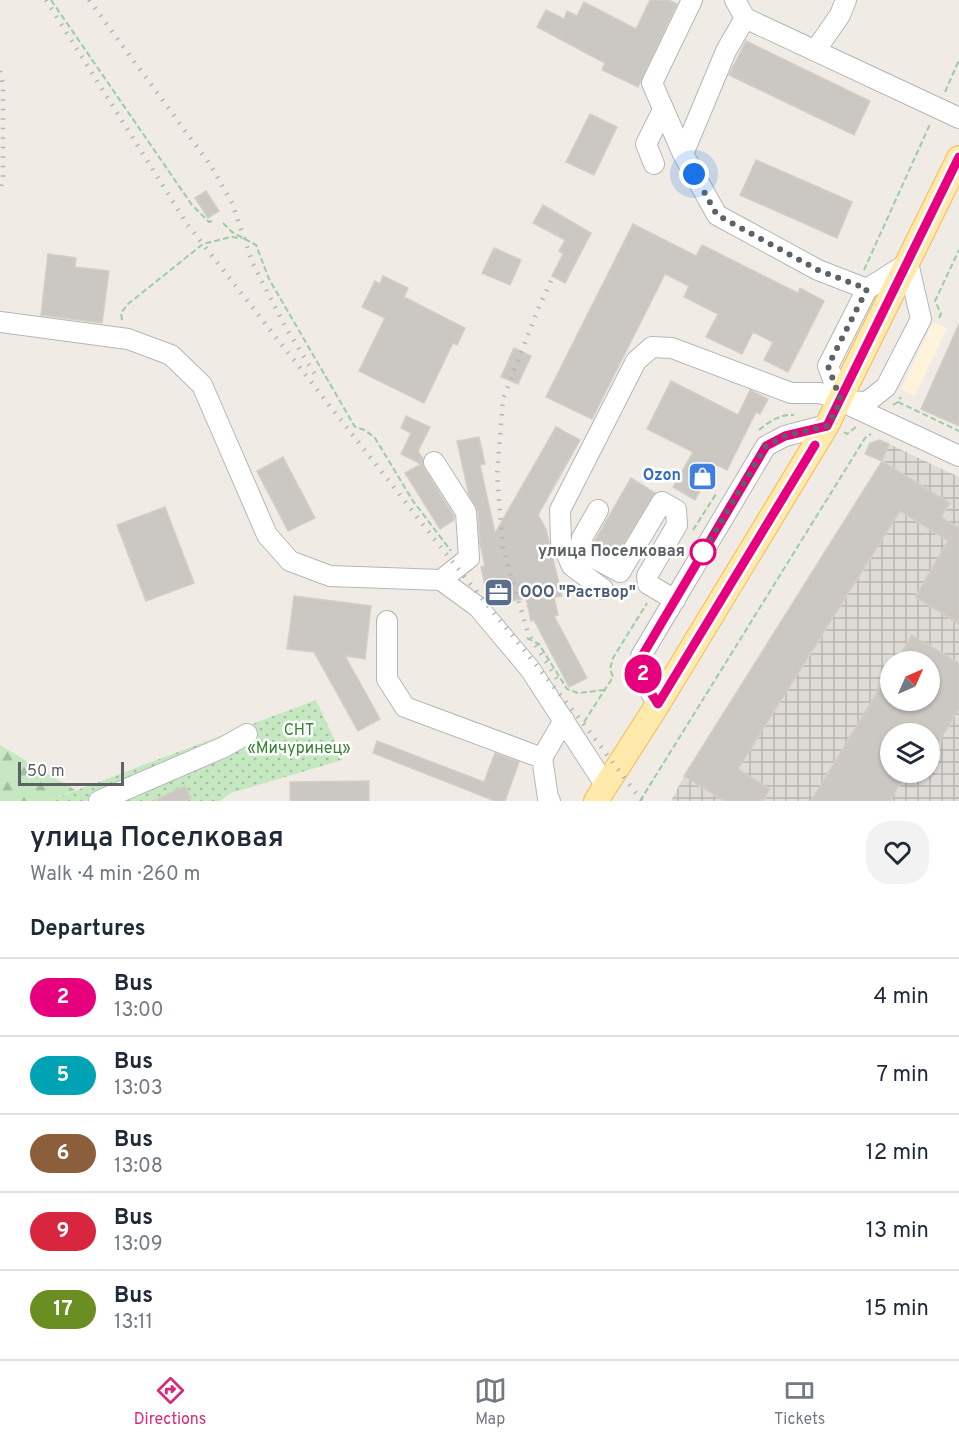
<!DOCTYPE html>
<meta charset="utf-8">
<style>
body{margin:0;font-family:Overpass,sans-serif;background:#f2f2f3;color:#1f2937;height:100vh;display:flex;flex-direction:column;font-size:22px;white-space:nowrap}
*{box-sizing:border-box;margin:0}
p{font-size:20px;color:#747a83}
.icon{flex:none;width:33px;height:33px;fill:none;stroke:currentColor;stroke-width:2;stroke-linecap:round;stroke-linejoin:round}
.map{position:relative;height:801px;overflow:hidden}
.panel{display:flex;flex-direction:column;background:#fff;flex:1}
.panel>*{flex:none}
.badge{padding:0 12px;border-radius:20px;font-size:21px;line-height:39px}
.needle{width:39px;rotate:45deg}
.fabs{position:absolute;left:880px;top:651px;display:grid;gap:12px}
.fabs a{display:grid;place-items:center;width:60px;height:60px;border-radius:50%;background:#fff;box-shadow:0 2px 4px #0004;font-size:30px}
.scale{position:absolute;left:18px;bottom:15px;width:106px;box-sizing:border-box;padding-left:6px;border:3px solid #5d6266;border-top:0;font-size:16px;line-height:21px;white-space:nowrap;color:#5d6266;-webkit-text-stroke:4px #fff;paint-order:stroke}
.you{position:absolute;width:30px;height:30px;margin:-15px;border:4px solid #fff;border-radius:50%;background:#1a73e8;box-shadow:0 0 0 9px #1a73e833}
.map>.badge{position:absolute;translate:-50% -50%;box-shadow:0 0 0 3px #fff}
h2{padding:0 30px;font-size:22px;line-height:54px}
.round{display:grid;place-items:center;flex:none;width:63px;height:63px;border-radius:24px;background:#f2f2f3}
.headline{display:flex;align-items:center;justify-content:space-between;height:102px;padding:0 30px}
h1{font-size:28px;font-weight:600;line-height:45px}
ul{padding:0;list-style:none}
li{display:flex;align-items:center;gap:18px;height:78px;padding:0 30px;border-top:2px solid #e0e1e3}
li div{flex:1}
li b{display:block;font-size:22px}
li em{font-style:normal}
li .badge{min-width:66px;font-weight:700;text-align:center}
.tabs{display:flex;justify-content:space-around;align-items:center;height:84px;border-top:2px solid #e0e1e3;background:#fff;font-size:16px;color:#747a83}
.tabs a{display:grid;justify-items:center;gap:3px}
.tabs .on{color:#db2777}
.map>svg:first-child{display:block}
</style>
<div class="map">
<svg width="959" height="801" viewBox="0 0 959 801">
<defs>
<pattern id="industrial-grid" width="8" height="8" patternUnits="userSpaceOnUse" patternTransform="scale(1.5)"><rect width="8" height="8" fill="#dfdcd8"/><path d="M0 4h8M4 0v8" fill="none" stroke="#b8b6b3"/></pattern>
<pattern id="forest-firs" width="22" height="20" patternUnits="userSpaceOnUse" patternTransform="scale(1.5)"><rect width="22" height="20" fill="#c5e8c1"/><path d="M5 1l3.5 6h-7zM16 11l3.5 6h-7z" fill="#a3bfa1"/></pattern>
<pattern id="garden-dots" width="8" height="8" patternUnits="userSpaceOnUse" patternTransform="scale(1.5)"><rect width="8" height="8" fill="#c5e8c1"/><path d="M2 2h.1M6 6h.1" fill="none" stroke="#a3bfa1" stroke-width="1.8" stroke-linecap="round"/></pattern>
</defs>
<rect width="100%" height="100%" fill="#f0ece5"/>
<path fill="#fff3db" d="M933 322 947 328 915 396 901 389Z"/>
<path fill="url(#industrial-grid)" fill-rule="evenodd" d="M889 444 959 477V801H671L684 776 882 461ZM891 662H930V700H891ZM891 734H930V772H891Z"/>
<path fill="url(#forest-firs)" d="M0 745 75 790 48 801H0Z"/>
<path fill="url(#garden-dots)" d="M316 700 341 754 342 760 231 793 220 801H48Z"/>
<path fill="#cbc7c2" stroke="#d5cec3" stroke-width="1.5" d="M650 0H668L677 4 638 87 602 70 605 63 537 27 546 10 564 19 567 11 577 16 584 2 636 29Z
M746 41 870 101 854 135 729 75Z
M590 114 617 127 594 175 566 162Z
M756 160 852 202 837 238 740 195Z
M206 191 219 211 208 218 195 198Z
M543 205 591 233 565 283 552 276 563 254 559 251 565 240 533 223Z
M633 224 696 256 702 245 798 293 800 288 824 301 788 372 764 360 773 342 753 332 742 354 706 337 718 314 684 297 689 286 665 274 592 419 546 397Z
M494 248 521 260 510 285 482 273Z
M48 254 76 258 75 267 109 271 102 323 41 315Z
M383 276 408 288 404 297 465 328 457 345 453 343 424 403 359 371 385 318 362 307 375 281 380 284Z
M959 324V426L921 409Z
M514 348 531 356 518 384 501 377Z
M671 381 738 415 750 390 768 399 760 414 756 412 727 470 715 464 695 500 673 487 693 452 647 429Z
M406 416 430 427 418 451 423 459 424 468 454 516V520L440 529 405 473 421 464 401 454 411 433 401 428Z
M556 427 580 440 538 515 546 529 562 596 554 597 558 615 554 616 587 678 569 687 534 620 531 621 526 598 495 605 491 584 485 585 481 567 485 566 480 544 478 511 469 495 457 441 479 437 485 464 480 465 495 533Z
M879 440 889 444 882 461 865 454 870 443Z
M283 457 315 518 288 531 257 471Z
M882 461 950 503 941 517 957 527 959 524V624L915 597 948 541 900 511 738 769 770 789 763 801H724L684 776Z
M631 478 655 493 616 556 594 544V542Z
M165 507 194 583 146 601 117 525Z
M294 596 371 606 365 659 345 656 380 719 358 731 314 652 287 649Z
M912 635 959 663V709L939 742 930 737V734H891V772H907L890 801H811L891 669V700H930V662H895Z
M377 741 484 782 495 753 519 762 505 801H495L373 753Z
M369 781V801H290V782Z
M185 786 191 798 185 801H153Z"/>
<g fill="none" stroke-linecap="round" stroke-linejoin="round">
<defs>
<path id="minor" d="M692 0 652 83 683 154 717 215 818 270 867 289
M735 0 745 18 959 118
M815 51 840 15 846 0
M683 154 726 51 745 18
M654 164 646 144 663 110
M0 322 128 339 171 355 202 385 267 535 290 561 330 576 441 580 478 607 530 669 606 786
M847 404 959 456
M434 462 466 512 469 558 441 580
M598 510 582 538 581 551 620 572 662 502 676 510 677 525 647 576 648 584 675 600
M603 589 572 566 561 541 560 510 636 361 652 347 672 348 791 393H820L841 401 867 402 886 387 921 319 908 263 867 289 828 366 841 401
M387 621V679L405 707 542 758
M658 704 643 680 641 656 766 446 785 436 827 425
M99 801 224 747 247 734
M550 801 548 798 542 758 564 720"/>
<path id="major" d="M596 801 658 704 827 425 959 158"/>
</defs>
<use href="#minor" stroke="#b3b7ba" stroke-width="22"/>
<use href="#major" stroke="#f6ba58" stroke-width="26"/>
<path stroke="#9bcca4" stroke-width="2" stroke-dasharray="6 3" stroke-linecap="butt" d="M51 0 192 205 209 222 212 221
M945 92 959 60
M223 223 232 232 256 245 269 279 355 427 365 430 375 438 413 501 451 551
M864 270 931 122
M939 318 941 314 935 301 959 250
M122 320 121 313 128 304 203 244 231 237 241 238
M898 402 959 431
M893 405 898 402 901 397
M759 430C770 421 781 414 794 415
M844 432 847 434 856 427
M693 530 716 494
M527 638 539 644 567 689 578 693 604 690
M584 722 613 677 610 669 613 658 647 603
M640 801 865 438 871 434"/>
<use href="#minor" stroke="#fff" stroke-width="20"/>
<use href="#major" stroke="#ffe9ab" stroke-width="24"/>
<path stroke="#b4b5b6" stroke-width="4.5" stroke-dasharray="1.5 8" stroke-linecap="butt" d="M46 0 187 224 447 555 583 723 642 801
M89 0 211 166 232 203 253 264 286 328 316 376
M0 71 3 84V180L0 190
M551 281 538 309 503 399 497 474 503 549 528 633 557 679"/>
</g>
<g fill="none" stroke-linecap="round" stroke-linejoin="round">
<defs>
<path id="line" d="M815 445 658 704 643 680 642 656 766 446 785 436 827 426 959 157"/>
</defs>
<use href="#line" stroke="#fff" stroke-width="14"/>
<use href="#line" stroke="#e6007e" stroke-width="9"/>
<path stroke="#5d6266" stroke-width="6" stroke-dasharray="0 10.8" d="M694 174 717 215 818 270 867 289 828 366 841 401 827 426 785 436 766 446 703 552"/>
</g>
<defs>
<symbol id="shop-square" viewBox="-11 -11 22 22"><rect x="-9" y="-9" width="18" height="18" rx="4" fill="#3f7fe0" stroke="#fff"/><path d="M-5-2.5h2.3a2.7 3.5 0 0 1 5.4 0H5L5.5 6h-11ZM-1.5-2.5h3a1.5 2.3 0 0 0-3 0Z" fill="#fff"/></symbol>
<symbol id="office-square" viewBox="-11 -11 22 22"><rect x="-9" y="-9" width="18" height="18" rx="4" fill="#5c6f8a" stroke="#fff"/><path d="M-6-3h4V-5.5h4V-3h4V5H-6ZM-1-4.5V-3h2v-1.5ZM-6 0V1H6V0Z" fill="#fff"/></symbol>
</defs>
<g fill-rule="evenodd">
<use href="#shop-square" x="686" y="460" width="33" height="33"/>
<use href="#office-square" x="482" y="576" width="33" height="33"/>
</g>
<circle fill="#fff" stroke="#e6007e" stroke-width="3" cx="703" cy="552" r="12"/>
<g text-anchor="middle" dominant-baseline="central" stroke-width="5" stroke-linejoin="round" paint-order="stroke">
<g font-size="16" font-weight="bold" fill="#366cbe" stroke="#fff" text-anchor="end">
<text x="681" y="476">Ozon</text>
</g>
<g font-size="16" font-weight="bold" fill="#5d6266" stroke="#fff" text-anchor="end">
<text x="685" y="552">улица Поселковая</text>
</g>
<g font-size="16" font-weight="bold" fill="#4e5e75" stroke="#fff" text-anchor="start">
<text x="520" y="593">ООО "Раствор"</text>
</g>
<g font-size="16" fill="#358231" stroke="#fff">
<text x="299" y="731">СНТ<tspan x="299" dy="18">«Мичуринец»</tspan></text>
</g>
</g>
</svg>
<div class="fabs">
<a><svg class="needle" viewBox="-14 -14 28 28"><path d="M0-13l5 13h-10z" fill="#e53935"/><path d="M0 13l5-13h-10z" fill="#747a83"/></svg></a>
<a><svg class="icon" aria-label="layers" viewBox="0 0 24 24"><path d="M12 4l9 5-9 5-9-5zM3 14l9 5 9-5"/></svg></a>
</div>
<div class="scale">50 m</div>
<div class="you" style="left:694px;top:174px"></div>
<b class="badge" style="left:643px;top:674px;background:#e6007e;color:#fff">2</b>
</div>
<section class="panel">
<div class="headline"><div><h1>улица Поселковая</h1><p>Walk · 4 min · 260 m</p></div><a class="round"><svg class="icon" aria-label="heart" viewBox="0 0 24 24"><path d="M12 20l-8-8c-3-5 5-10 8-4 3-6 11-1 8 4z"/></svg></a></div>
<h2>Departures</h2>
<ul>
<li><span class="badge" style="background:#e6007e;color:#fff">2</span><div><b>Bus</b><p>13:00</p></div><em>4 min</em></li>
<li><span class="badge" style="background:#00a3b4;color:#fff">5</span><div><b>Bus</b><p>13:03</p></div><em>7 min</em></li>
<li><span class="badge" style="background:#8b5e3c;color:#fff">6</span><div><b>Bus</b><p>13:08</p></div><em>12 min</em></li>
<li><span class="badge" style="background:#d7263d;color:#fff">9</span><div><b>Bus</b><p>13:09</p></div><em>13 min</em></li>
<li><span class="badge" style="background:#6b8e23;color:#fff">17</span><div><b>Bus</b><p>13:11</p></div><em>15 min</em></li>
</ul>
</section>
<nav class="tabs">
<a class="on"><svg class="icon" aria-label="directions" viewBox="0 0 24 24"><path d="M12 3l9 9-9 9-9-9zM9 14v-3h6M13 9l2 2-2 2"/></svg>Directions</a>
<a><svg class="icon" aria-label="map" viewBox="0 0 24 24"><path d="M3 6l6-2 6 2 6-2v14l-6 2-6-2-6 2zM9 4v14M15 6v14"/></svg>Map</a>
<a><svg class="icon" aria-label="tickets" viewBox="0 0 24 24"><path d="M3 7h18v10H3zM15 7v10"/></svg>Tickets</a>
</nav>
